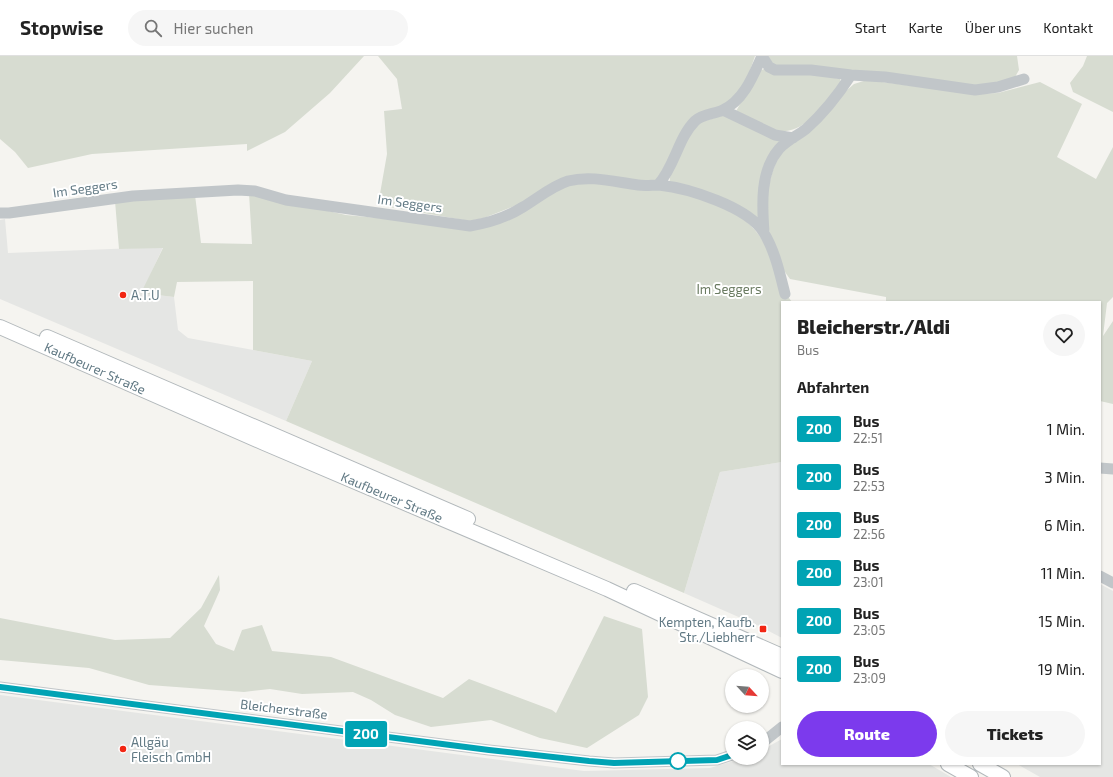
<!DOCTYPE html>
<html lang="de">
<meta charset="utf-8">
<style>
body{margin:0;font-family:"Exo 2",sans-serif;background:#f6f6f6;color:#222;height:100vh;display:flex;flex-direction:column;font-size:15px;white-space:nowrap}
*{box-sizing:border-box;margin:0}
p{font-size:13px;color:#767676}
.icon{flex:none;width:22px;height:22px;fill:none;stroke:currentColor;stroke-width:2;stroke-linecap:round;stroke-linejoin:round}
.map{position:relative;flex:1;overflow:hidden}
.details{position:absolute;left:781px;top:245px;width:320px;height:464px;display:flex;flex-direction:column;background:#fff;border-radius:0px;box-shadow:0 1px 3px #0004}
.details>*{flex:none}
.badge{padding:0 8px;border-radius:3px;font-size:14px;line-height:26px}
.needle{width:26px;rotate:116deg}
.buttons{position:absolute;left:725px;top:613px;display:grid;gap:8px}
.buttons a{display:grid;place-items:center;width:44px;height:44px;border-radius:50%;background:#fff;box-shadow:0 1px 3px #0004;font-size:20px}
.map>.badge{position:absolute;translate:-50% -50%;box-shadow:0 0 0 2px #fff}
h2{padding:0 16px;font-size:15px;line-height:36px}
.round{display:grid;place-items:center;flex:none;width:42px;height:42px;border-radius:21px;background:#f6f6f6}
.overview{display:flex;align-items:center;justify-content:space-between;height:68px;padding:0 16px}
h1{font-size:19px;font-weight:800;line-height:30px}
.action{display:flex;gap:8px;margin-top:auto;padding:8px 16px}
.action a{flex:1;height:46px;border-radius:24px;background:#7c3aed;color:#fff;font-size:16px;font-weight:800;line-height:46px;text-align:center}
.action a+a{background:#f6f6f6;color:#222}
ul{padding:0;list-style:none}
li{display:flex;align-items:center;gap:12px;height:48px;padding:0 16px}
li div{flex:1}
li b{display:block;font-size:15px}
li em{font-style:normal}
li .badge{min-width:44px;font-weight:700;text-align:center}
header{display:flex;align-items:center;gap:24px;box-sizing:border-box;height:56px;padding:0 20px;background:#fff;border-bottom:1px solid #e0e0e0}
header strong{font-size:19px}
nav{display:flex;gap:22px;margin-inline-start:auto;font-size:14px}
.search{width:280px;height:36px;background:#f6f6f6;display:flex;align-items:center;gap:10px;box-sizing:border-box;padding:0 14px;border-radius:22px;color:#767676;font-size:15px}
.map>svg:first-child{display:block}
</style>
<header>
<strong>Stopwise</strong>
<div class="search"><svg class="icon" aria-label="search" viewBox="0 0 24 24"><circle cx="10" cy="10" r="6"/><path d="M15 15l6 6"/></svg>Hier suchen</div>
<nav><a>Start</a><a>Karte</a><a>Über uns</a><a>Kontakt</a></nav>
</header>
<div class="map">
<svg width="1113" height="721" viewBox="0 0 1113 721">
<rect width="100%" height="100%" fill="#f5f4f0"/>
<path fill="#e5e6e4" d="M5 163 8 197 163 191 142 237 174 241 178 274 188 282 312 305 286 365 0 243V164Z
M782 406V582L759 570 684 537 720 416Z
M1100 528 1113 535V721H1040L1017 708H1100Z
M0 639 584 715 710 712 744 702H762V694L782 683V708H929L951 721H0Z"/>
<path fill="#d7dcd1" d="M0 0H364L330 37 285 76 247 95V88L92 98 28 112 15 96 0 83Z
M378 0H755L745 29 734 42 720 51 704 55 673 95 656 125 639 127 593 119 484 162 469 165 378 149 387 98 384 55 402 53 397 23Z
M768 0H1017L1019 14 1015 21 995 28 975 29 773 9Z
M1087 0H1113V56L1073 36 1070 27 1083 10Z
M764 13 810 17 840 23 841 29C830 45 803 78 781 75 768 74 748 62 735 57L759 15Z
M867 24 974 38 998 37 1040 26 1082 48 1057 101 1096 123 1113 91V241L1107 247 1103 280 1113 265V348L1100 345V246H886V241L790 223C764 190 759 133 781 97 786 89 796 82 803 76 820 60 836 43 854 28Z
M721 60H727L781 86 776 92 760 163 670 128C667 114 690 80 698 67Z
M591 126C641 131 732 135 761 182 772 199 778 220 786 238L792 246H782V406L720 416 684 537 286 365 312 305 253 294V225L177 226 174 241 141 237 163 192 119 193 115 145 195 139 201 187 252 188 249 137 346 159 431 167 469 174 570 127Z
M219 519 220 534 204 570 216 588 234 595 242 574 262 569 272 595 331 601 443 642 469 623 552 654 556 657 604 560 642 573 648 641 639 659 587 692 540 682 491 664 431 671 395 659 371 644 353 636 302 638 270 633 244 636 149 629 89 612 0 604V562L115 584 170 582 201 552Z"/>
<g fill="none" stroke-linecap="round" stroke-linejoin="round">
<defs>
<path id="major" d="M0 271 264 387 607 533 782 615
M47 281 468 463
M634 535 782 600
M948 708 971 721
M980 708 1003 721"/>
</defs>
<use href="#major" stroke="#b2b8bb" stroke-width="16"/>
<path stroke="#c1c6c9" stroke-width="11" d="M762 0 769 11 775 14H811L851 19 885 21 975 34 998 31 1024 23
M723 54 775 79 793 82
M658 129C675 110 678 82 695 65 702 58 715 58 723 54 744 44 753 20 762 0
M0 157H9L133 140 238 134 255 135 286 144 470 170C488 167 507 161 523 151 538 142 552 130 568 125 591 119 615 126 638 129 645 130 652 129 659 129 688 132 749 151 764 177 775 195 780 218 785 238
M764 176C762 149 760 115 779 93 786 85 797 80 806 73 824 57 838 39 851 19
M1100 412 1113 413
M1100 520 1113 527
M0 631 489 694 589 705 614 707 717 704 732 699
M762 687 782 671"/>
<use href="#major" stroke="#fff" stroke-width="14"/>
</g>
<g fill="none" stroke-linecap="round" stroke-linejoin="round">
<defs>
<path id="line" d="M0 631 489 694 589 705 614 707 717 704 732 699"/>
</defs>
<use href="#line" stroke="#fff" stroke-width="9"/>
<use href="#line" stroke="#00a3b4" stroke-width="6"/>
</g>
<g fill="#f22613" stroke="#fff" stroke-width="1.5">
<circle cx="123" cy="239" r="4"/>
<rect x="759" y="569" width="8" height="8" rx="2"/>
<circle cx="123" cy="693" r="4"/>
</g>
<circle fill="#fff" stroke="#00a3b4" stroke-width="2" cx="678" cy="705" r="8"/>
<g text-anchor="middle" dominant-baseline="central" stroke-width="4" stroke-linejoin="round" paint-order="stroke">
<g font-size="13" fill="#617984" stroke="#fff">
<text transform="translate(85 132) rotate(-8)">Im Seggers</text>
<text transform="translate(410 147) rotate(8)">Im Seggers</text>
<text transform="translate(95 312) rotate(24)">Kaufbeurer Straße</text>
<text transform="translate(392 441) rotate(23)">Kaufbeurer Straße</text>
<text transform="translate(284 653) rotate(7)">Bleicherstraße</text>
</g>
<g font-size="13" fill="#697a60" stroke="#fff">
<text x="729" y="233">Im Seggers</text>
</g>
<g font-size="13" fill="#617984" stroke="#fff" text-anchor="start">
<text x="131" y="239">A.T.U</text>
<text x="755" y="566" text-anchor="end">Kempten, Kaufb.<tspan x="755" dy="15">Str./Liebherr</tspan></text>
<text x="131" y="686">Allgäu<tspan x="131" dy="15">Fleisch GmbH</tspan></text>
</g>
</g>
</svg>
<div class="buttons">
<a><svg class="needle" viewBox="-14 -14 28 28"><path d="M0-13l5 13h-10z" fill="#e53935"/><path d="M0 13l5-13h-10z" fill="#767676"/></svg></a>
<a><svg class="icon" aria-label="layers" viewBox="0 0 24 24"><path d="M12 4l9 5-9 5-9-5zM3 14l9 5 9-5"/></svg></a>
</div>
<b class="badge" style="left:366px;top:678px;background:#00a3b4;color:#fff">200</b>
<section class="details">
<div class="overview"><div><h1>Bleicherstr./Aldi</h1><p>Bus</p></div><a class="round"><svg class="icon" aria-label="heart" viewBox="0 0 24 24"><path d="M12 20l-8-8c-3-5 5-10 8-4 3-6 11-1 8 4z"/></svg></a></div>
<h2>Abfahrten</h2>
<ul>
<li><span class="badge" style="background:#00a3b4;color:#fff">200</span><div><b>Bus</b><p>22:51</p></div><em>1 Min.</em></li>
<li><span class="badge" style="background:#00a3b4;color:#fff">200</span><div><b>Bus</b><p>22:53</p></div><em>3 Min.</em></li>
<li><span class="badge" style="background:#00a3b4;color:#fff">200</span><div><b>Bus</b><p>22:56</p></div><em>6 Min.</em></li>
<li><span class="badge" style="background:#00a3b4;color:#fff">200</span><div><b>Bus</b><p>23:01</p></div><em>11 Min.</em></li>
<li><span class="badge" style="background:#00a3b4;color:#fff">200</span><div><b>Bus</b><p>23:05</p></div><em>15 Min.</em></li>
<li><span class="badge" style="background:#00a3b4;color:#fff">200</span><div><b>Bus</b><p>23:09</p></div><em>19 Min.</em></li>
</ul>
<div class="action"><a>Route</a><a>Tickets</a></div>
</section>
</div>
